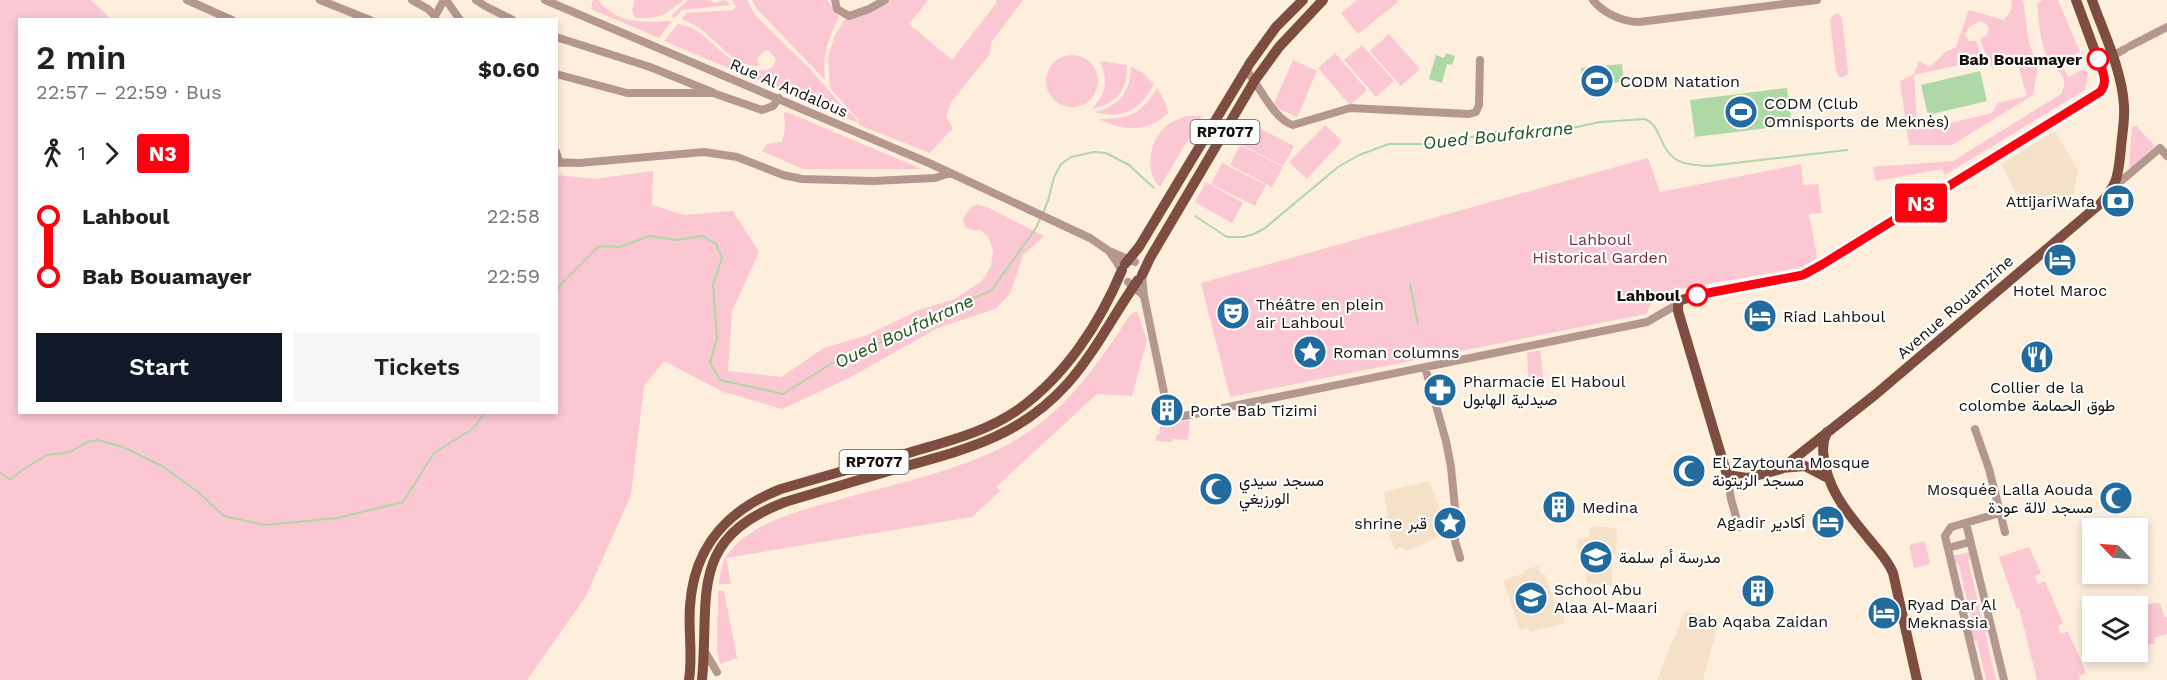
<!DOCTYPE html>
<meta charset="utf-8">
<style>
body{margin:0;font-family:"Work Sans",Vazirmatn,sans-serif;background:#f6f6f6;color:#202124;height:100vh;display:flex;flex-direction:column;font-size:22px;white-space:nowrap}
*{box-sizing:border-box;margin:0}
p{font-size:20px;color:#757577}
.icon{flex:none;width:33px;height:33px;fill:none;stroke:currentColor;stroke-width:2;stroke-linecap:round;stroke-linejoin:round}
.map{position:relative;flex:1;overflow:hidden}
.side{position:absolute;left:18px;top:18px;width:540px;height:396px;display:flex;flex-direction:column;background:#fff;border-radius:0px;box-shadow:0 3px 9px #0003}
.side>*{flex:none}
.badge{padding:0 12px;border-radius:4px;font-size:21px;line-height:39px}
.needle{width:39px;rotate:295deg}
.fabs{position:absolute;left:2082px;top:518px;display:grid;gap:12px}
.fabs a{display:grid;place-items:center;width:66px;height:66px;border-radius:0px;background:#fff;box-shadow:0 3px 9px #0003;font-size:30px}
.map>.badge{position:absolute;translate:-50% -50%;box-shadow:0 0 0 3px #fff}
.legs{display:flex;align-items:center;gap:9px;height:66px;padding:0 18px;font-size:20px}
.legs p{margin-inline-start:auto}
.summary{display:flex;align-items:center;justify-content:space-between;height:102px;padding:0 18px}
h1{font-size:33px;font-weight:600;line-height:45px}
.button{display:flex;gap:12px;margin-top:auto;padding:12px 18px}
.button a{flex:1;height:69px;border-radius:0px;background:#111827;color:#fff;font-size:24px;font-weight:600;line-height:69px;text-align:center}
.button a+a{background:#f6f6f6;color:#202124}
ul{padding:0 18px;list-style:none}
li{display:flex;align-items:center;gap:21px;height:60px;font-size:22px}
li i{display:grid;place-items:center;width:9px;height:100%;margin:0 8px;background:currentColor}
li i::after{content:'';width:15px;height:15px;margin:-8px;border:4px solid;border-radius:50%;background:#fff}
li p{margin-inline-start:auto}
li:first-child i{background:linear-gradient(#0000 50%,currentColor 0)}
li:last-child i{background:linear-gradient(currentColor 50%,#0000 0)}
.map>svg:first-child{display:block}
</style>
<div class="map">
<svg width="2167" height="680" viewBox="0 0 2167 680">
<rect width="100%" height="100%" fill="#feeedc"/>
<path fill="#f5e1c8" d="M2055 131 2079 172 2076 178 2073 199 2074 200 2065 209 2053 193 2026 206 2025 202 2021 203 2001 164Z
M1429 481 1449 533 1407 551 1401 547 1395 550 1385 523 1387 515 1384 492Z
M1591 526 1617 528 1616 553H1612V586L1586 583 1587 561H1580L1577 539 1589 538Z
M1538 566 1541 574H1545L1556 609 1562 608 1565 623 1530 632 1528 628 1520 630 1503 580 1525 573 1524 570Z
M1685 611 1719 621 1703 680H1657Z"/>
<path fill="#fbc7d2" fill-rule="evenodd" d="M0 0H91L111 19 20 20V412H556L557 175 594 179 653 171 652 205 684 215 733 211 759 252 732 311 728 371 781 377 824 348 867 335 919 310 955 299 982 281 991 266 993 251 988 236 980 230H972L965 227 963 219 970 208 977 204 989 208 1044 236 1023 255 1010 294 995 309 938 328 847 379 782 409 721 391 664 361 644 386 631 495 586 596 527 680H0Z
M593 0H598C619 25 643 22 672 21L659 38 591 9Z
M635 0H683C666 15 659 19 635 18L632 10Z
M688 0H710L715 3 725 0 731 5 682 10 675 18 671 16Z
M732 0H747L755 15 811 70 842 106 854 116 858 123 664 41 678 24C686 25 693 28 700 33 719 48 733 67 759 70 768 72 774 68 776 59L769 51 765 50 757 59 759 66C734 66 720 44 702 30 696 25 688 22 681 19L687 13 733 10 736 7Z
M752 0H827L839 17C828 39 822 55 825 80L756 8Z
M891 0H928L909 24 952 60 997 2 996 0H1023L991 43 990 54 951 102 946 117 953 128 930 153 859 125 858 119 830 88 828 58 834 37 844 20 868 12Z
M1357 0H1397L1398 2 1358 34 1341 13Z
M2012 0H2023L2029 43 2038 66 2033 95 1952 145H1909L1900 81 1914 74 1919 61 1930 67 1945 52 1956 47 1969 10 2004 20 2011 10ZM1980 21 1985 23 1989 27 1987 35 1980 39 1988 62H1990L1992 68 2017 62 2027 96 1998 103 1992 113 1930 128 1917 119 1914 75 1949 67 1984 63 1976 41H1969L1965 35 1968 28Z
M2043 0H2058L2080 52 2061 62 2068 77 2084 69 2088 75 2085 90 1945 175 1942 169 1876 181 1873 167 1953 161 2061 94C2063 89 2065 85 2064 80 2062 72 2056 70 2052 65 2040 49 2039 22 2037 3Z
M1834 14H1839L1842 19 1848 71 1847 75 1843 77H1839L1836 72 1830 20Z
M1389 34 1420 69 1401 86 1370 51Z
M1362 45 1394 81 1376 97 1344 60Z
M1335 53 1367 90 1350 105 1318 68Z
M1046 81a26 26 0 1 1 52 0a26 26 0 1 1-52 0Z
M1293 60 1317 71 1297 117 1273 106Z
M1100 61 1127 65C1127 91 1118 103 1092 109 1107 92 1108 81 1100 61Z
M1131 67 1142 72 1154 84C1140 110 1124 120 1094 112 1119 107 1130 93 1131 67Z
M1157 88 1165 102 1168 113C1149 133 1122 131 1099 119 1129 119 1142 114 1157 88Z
M784 112 789 113 922 169H803L762 151 767 144 782 142 785 129Z
M1187 116H1202L1160 187C1144 171 1149 141 1166 126 1172 121 1180 119 1187 116Z
M1251 124 1294 146 1283 166 1240 144Z
M1325 125 1342 141 1307 179 1289 162Z
M2132 126H2136L2155 146 2131 168 2129 166Z
M1240 145 1283 167 1272 187 1230 165Z
M1648 158 1660 192 1801 164 1803 185 1818 184 1822 213 1809 214 1817 257 1804 267 1667 291 1653 299 1646 314 1230 397 1201 283Z
M1222 163 1266 185 1255 206 1211 184Z
M1206 182 1243 203 1232 223 1195 202Z
M1137 311 1147 340 1132 396 1097 394 996 487 1000 491 972 517 726 558 731 584H719C720 572 722 560 731 550 756 520 805 510 841 499 898 483 973 468 1022 436 1070 406 1100 361 1130 315Z
M1540 350 1544 384 1529 385 1527 353Z
M1190 420 1188 440 1173 439 1172 442 1156 441V435H1159L1160 426Z
M1925 541 1930 564 1914 568 1909 545Z
M2029 547 2041 573 2035 576 2038 584 2045 581 2063 623 2058 626 2061 634 2068 631 2086 673 2079 676 2080 680H2037L2019 608 2017 609 1999 557Z
M1969 552 1971 559 1968 560 1982 618 1986 621 1988 632 1985 633 1996 680H1986L1977 641H1974L1969 621 1972 620 1958 563 1955 564 1953 556Z
M718 591H724L737 658 720 664 717 650Z
M2160 603 2164 617H2167V634L2154 638 2155 643 2138 648V608H2143L2144 604Z"/>
<path fill="#aed8a6" d="M1446 53 1455 56 1452 65 1447 64 1442 83 1429 79 1436 55 1444 58Z
M1622 64 1624 82 1583 86 1581 68Z
M1980 71 1987 101 1928 115 1921 85Z
M1787 88 1792 125 1695 137 1690 100Z"/>
<g fill="none" stroke-linecap="round" stroke-linejoin="round">
<path stroke="#aed8a6" stroke-width="2" d="M1195 216 1227 237H1244L1254 234 1265 228 1338 167 1359 155 1389 144H1441L1494 132 1549 133 1600 122 1645 119C1654 123 1656 129 1660 137 1670 163 1683 165 1709 166L1847 150
M1410 284 1418 324
M556 292 564 281 599 246 620 247 649 236 677 240 703 236 716 244 722 258 713 284 717 338 710 363 720 380 783 394 842 357 890 339 932 315 991 291 1036 228 1048 201 1054 177 1061 164 1071 157 1094 152 1106 153 1129 165 1154 188
M0 472 10 480 22 470 47 455 70 452 87 442 98 440 123 447 162 466 198 492 224 516 265 525 337 518 403 502 434 453 474 428 485 412"/>
<path stroke="#b4978e" stroke-width="8" d="M187 0 232 20
M320 0 370 20
M412 0 428 9 435 16V20
M446 0 460 20
M476 0 485 6 513 20
M545 0 929 163 1090 238 1109 251
M835 0 837 9 849 16 869 9 885 0
M1593 0C1603 13 1623 22 1639 22L1817 0
M435 16 444 0
M556 37 650 67 712 92
M2130 46 2167 27
M2112 56 2125 49
M1246 70C1260 86 1273 119 1293 125L1350 108 1469 114 1476 112 1479 105 1480 60
M556 74 627 93H713L762 110 773 106 779 98
M556 152 560 163
M556 162 579 163 704 152 737 157 783 175 802 179 873 181 935 178 950 173
M2114 187 2160 148 2167 156
M1122 270 1109 251 1135 262
M1128 282 1144 296 1142 275
M1144 296 1167 407
M1425 367 1446 441 1451 467 1456 518 1455 541 1460 558
M1168 413 1169 419 1647 322 1678 304
M1975 429 1989 469 2005 532
M1727 475 1731 499 1739 527
M1966 523 2004 680
M1948 548 1970 542
M704 650 717 672
M1979 680 1945 536 1951 527 2000 513"/>
<path stroke="#7d4e3f" stroke-width="10" d="M2076 0 2104 76V85L2100 92 1823 264 1803 275 1719 290 1681 300 1678 304V311L1727 475 1747 478 1781 469 1876 394 2101 203C2119 182 2118 174 2121 148 2122 134 2125 120 2124 106 2122 70 2104 34 2092 0
M1125 264 1139 247 1250 63 1276 27 1303 0
M1142 275 1150 258 1255 80 1279 47 1323 0
M1827 432C1821 445 1823 455 1826 469 1833 497 1851 517 1869 539 1878 550 1888 560 1893 573L1917 680
M1781 468 1805 466 1828 478
M689 680C693 655 688 630 690 606 694 546 727 510 781 489 822 477 863 465 905 454 944 442 985 433 1019 409 1066 375 1100 323 1122 270
M702 680C710 595 687 540 785 502 823 491 861 479 899 468 967 449 1020 437 1068 383 1096 351 1114 314 1138 280"/>
</g>
<g fill="none" stroke-linecap="round" stroke-linejoin="round">
<defs>
<path id="line-1" d="M1697 295 1803 275 1823 264 2100 92C2109 82 2102 70 2098 59"/>
</defs>
<use href="#line-1" stroke="#fff" stroke-width="14"/>
<use href="#line-1" stroke="#f01" stroke-width="9"/>
</g>
<defs>
<symbol id="stadium-disc" viewBox="-11 -11 22 22"><circle r="9.5" fill="#216b9f" stroke="#fefefe"/><path d="M0-5a6.5 5 0 1 0 0 10a6.5 5 0 1 0 0-10ZM-3.5-1.8h7v3.6h-7Z" fill="#fff"/></symbol>
<symbol id="bank-disc" viewBox="-11 -11 22 22"><circle r="9.5" fill="#216b9f" stroke="#fefefe"/><path d="M-6-4H6V4H-6ZM0-2.3a2.3 2.3 0 1 0 0 4.6a2.3 2.3 0 1 0 0-4.6Z" fill="#fff"/></symbol>
<symbol id="hotel-disc" viewBox="-11 -11 22 22"><circle r="9.5" fill="#216b9f" stroke="#fefefe"/><path d="M-6-4.5h1.5V1H6V5H4.5V3h-9V5H-6ZM-4 0a1.8 1.8 0 1 1 3.6 0ZM.5 0V-2.5h3Q6-2.5 6 0Z" fill="#fff"/></symbol>
<symbol id="theatre-disc" viewBox="-11 -11 22 22"><circle r="9.5" fill="#216b9f" stroke="#fefefe"/><path d="M-5-5.5Q0-4 5-5.5V0Q5 5 0 6Q-5 5-5 0ZM-3.3-2.5H-1v1.5H-3.3ZM1-2.5H3.3v1.5H1ZM-2.8 1Q0 5.5 2.8 1Z" fill="#fff"/></symbol>
<symbol id="sight-disc" viewBox="-11 -11 22 22"><circle r="9.5" fill="#216b9f" stroke="#fefefe"/><path d="M0-6L1.8-2.2L6-1.7L2.9 1.2L3.7 5.4L0 3.3L-3.7 5.4L-2.9 1.2L-6-1.7L-1.8-2.2Z" fill="#fff"/></symbol>
<symbol id="restaurant-disc" viewBox="-11 -11 22 22"><circle r="9.5" fill="#216b9f" stroke="#fefefe"/><path d="M-5-6h1v4h1v-4h1v4h1v-4h1v5L-1.5 .5V6h-2V.5L-5-1ZM5-6V6H3V1.5H1.5Q1.5-4 5-6Z" fill="#fff"/></symbol>
<symbol id="pharmacy-disc" viewBox="-11 -11 22 22"><circle r="9.5" fill="#216b9f" stroke="#fefefe"/><path d="M-2-6h4v4h4v4h-4v4h-4v-4h-4v-4h4Z" fill="#fff"/></symbol>
<symbol id="building-disc" viewBox="-11 -11 22 22"><circle r="9.5" fill="#216b9f" stroke="#fefefe"/><path d="M-4-6H4V6H1V3H-1V6H-4ZM-2.5-4.3h1.7v1.8h-1.7ZM.8-4.3h1.7v1.8H.8ZM-2.5-1h1.7V.8h-1.7ZM.8-1h1.7V.8H.8Z" fill="#fff"/></symbol>
<symbol id="mosque-disc" viewBox="-11 -11 22 22"><circle r="9.5" fill="#216b9f" stroke="#fefefe"/><path d="M3.5-4.9A6 6 0 1 0 3.5 4.9A5 5 0 1 1 3.5-4.9Z" fill="#fff"/></symbol>
<symbol id="school-disc" viewBox="-11 -11 22 22"><circle r="9.5" fill="#216b9f" stroke="#fefefe"/><path d="M0-5L7-2L0 1L-7-2ZM-4 1L0 2.5L4 1V4Q0 6-4 4Z" fill="#fff"/></symbol>
</defs>
<g fill-rule="evenodd">
<use href="#stadium-disc" x="1578" y="62" width="38" height="38"/>
<use href="#stadium-disc" x="1722" y="93" width="38" height="38"/>
<use href="#bank-disc" x="2099" y="182" width="38" height="38"/>
<use href="#hotel-disc" x="2041" y="241" width="38" height="38"/>
<use href="#theatre-disc" x="1214" y="294" width="38" height="38"/>
<use href="#hotel-disc" x="1741" y="297" width="38" height="38"/>
<use href="#sight-disc" x="1291" y="333" width="38" height="38"/>
<use href="#restaurant-disc" x="2018" y="338" width="38" height="38"/>
<use href="#pharmacy-disc" x="1421" y="371" width="38" height="38"/>
<use href="#building-disc" x="1148" y="391" width="38" height="38"/>
<use href="#mosque-disc" x="1670" y="452" width="38" height="38"/>
<use href="#mosque-disc" x="1197" y="470" width="38" height="38"/>
<use href="#mosque-disc" x="2097" y="479" width="38" height="38"/>
<use href="#building-disc" x="1540" y="488" width="38" height="38"/>
<use href="#hotel-disc" x="1809" y="503" width="38" height="38"/>
<use href="#sight-disc" x="1431" y="504" width="38" height="38"/>
<use href="#school-disc" x="1577" y="538" width="38" height="38"/>
<use href="#building-disc" x="1739" y="572" width="38" height="38"/>
<use href="#school-disc" x="1512" y="579" width="38" height="38"/>
<use href="#hotel-disc" x="1865" y="594" width="38" height="38"/>
</g>
<g fill="#fff" stroke="#f01" stroke-width="3">
<circle cx="2098" cy="59" r="10"/>
<circle cx="1697" cy="295" r="10"/>
</g>
<g text-anchor="middle" dominant-baseline="central" stroke-width="4.5" stroke-linejoin="round" paint-order="stroke">
<g fill="#fefefe" stroke="#5a5752" stroke-width="1.5">
<rect x="1190.5" y="120" width="69" height="24" rx="4.5"/>
<rect x="839.5" y="450" width="69" height="24" rx="4.5"/>
</g>
<g font-size="15" font-weight="bold" fill="#140f09">
<text x="1225" y="132">RP7077</text>
<text x="874" y="462">RP7077</text>
</g>
<g font-size="16" font-weight="bold" fill="#140f09" stroke="#fefefe" text-anchor="end">
<text x="2082" y="59">Bab Bouamayer</text>
<text x="1680" y="295">Lahboul</text>
</g>
<g font-size="16" fill="#140f09" stroke="#fefefe" text-anchor="start">
<text x="1620" y="81">CODM Natation</text>
<text x="1764" y="103">CODM (Club<tspan x="1764" dy="18">Omnisports de Meknès)</tspan></text>
<text x="2095" y="201" text-anchor="end">AttijariWafa</text>
<text x="2060" y="290" text-anchor="middle">Hotel Maroc</text>
<text x="1256" y="304">Théâtre en plein<tspan x="1256" dy="18">air Lahboul</tspan></text>
<text x="1783" y="316">Riad Lahboul</text>
<text x="1333" y="352">Roman columns</text>
<text x="1463" y="381">Pharmacie El Haboul<tspan x="1463" dy="18">صيدلية الهابول</tspan></text>
<text x="2037" y="387" text-anchor="middle">Collier de la<tspan x="2037" dy="18">colombe طوق الحمامة</tspan></text>
<text x="1190" y="410">Porte Bab Tizimi</text>
<text x="1712" y="462">El Zaytouna Mosque<tspan x="1712" dy="18">مسجد الزيتونة</tspan></text>
<text x="1239" y="480">مسجد سيدي<tspan x="1239" dy="18">الورزيغي</tspan></text>
<text x="2093" y="489" text-anchor="end">Mosquée Lalla Aouda<tspan x="2093" dy="18">مسجد لالة عودة</tspan></text>
<text x="1582" y="507">Medina</text>
<text x="1805" y="522" text-anchor="end">Agadir أكادير</text>
<text x="1427" y="523" text-anchor="end">shrine قبر</text>
<text x="1619" y="557">مدرسة أم سلمة</text>
<text x="1554" y="589">School Abu<tspan x="1554" dy="18">Alaa Al-Maari</tspan></text>
<text x="1907" y="604">Ryad Dar Al<tspan x="1907" dy="18">Meknassia</tspan></text>
<text x="1758" y="621" text-anchor="middle">Bab Aqaba Zaidan</text>
</g>
<g font-size="16" fill="#140f09" stroke="#fefefe">
<text transform="translate(789 88) rotate(23)">Rue Al Andalous</text>
<text transform="translate(1955 307) rotate(-41)">Avenue Rouamzine</text>
</g>
<g font-size="16" fill="#7a2c45" stroke="#fefefe">
<text x="1600" y="239">Lahboul<tspan x="1600" dy="18">Historical Garden</tspan></text>
</g>
<g font-size="18" font-style="italic" fill="#1e5414" stroke="#fefefe">
<text transform="translate(1498 135) rotate(-6)">Oued Boufakrane</text>
<text transform="translate(904 331) rotate(-25)">Oued Boufakrane</text>
</g>
</g>
</svg>
<div class="fabs">
<a><svg class="needle" viewBox="-14 -14 28 28"><path d="M0-13l5 13h-10z" fill="#e53935"/><path d="M0 13l5-13h-10z" fill="#757577"/></svg></a>
<a><svg class="icon" aria-label="layers" viewBox="0 0 24 24"><path d="M12 4l9 5-9 5-9-5zM3 14l9 5 9-5"/></svg></a>
</div>
<b class="badge" style="left:1921px;top:203px;background:#f01;color:#fff">N3</b>
<section class="side">
<div class="summary"><div><h1>2 min</h1><p>22:57 – 22:59 · Bus</p></div><b>$0.60</b></div>
<div class="legs"><svg class="icon" aria-label="walk" viewBox="0 0 24 24"><circle cx="13" cy="4" r="2"/><path d="M13 8l-2 6 4 7M11 14l-3 7M7 12l3-4h3l4 4"/></svg>1<svg class="icon" aria-label="forward" viewBox="0 0 24 24"><path d="M9 5l7 7-7 7"/></svg><b class="badge" style="background:#f01;color:#fff">N3</b></div>
<ul>
<li><i style="color:#f01"></i><b>Lahboul</b><p>22:58</p></li>
<li><i style="color:#f01"></i><b>Bab Bouamayer</b><p>22:59</p></li>
</ul>
<div class="button"><a>Start</a><a>Tickets</a></div>
</section>
</div>
